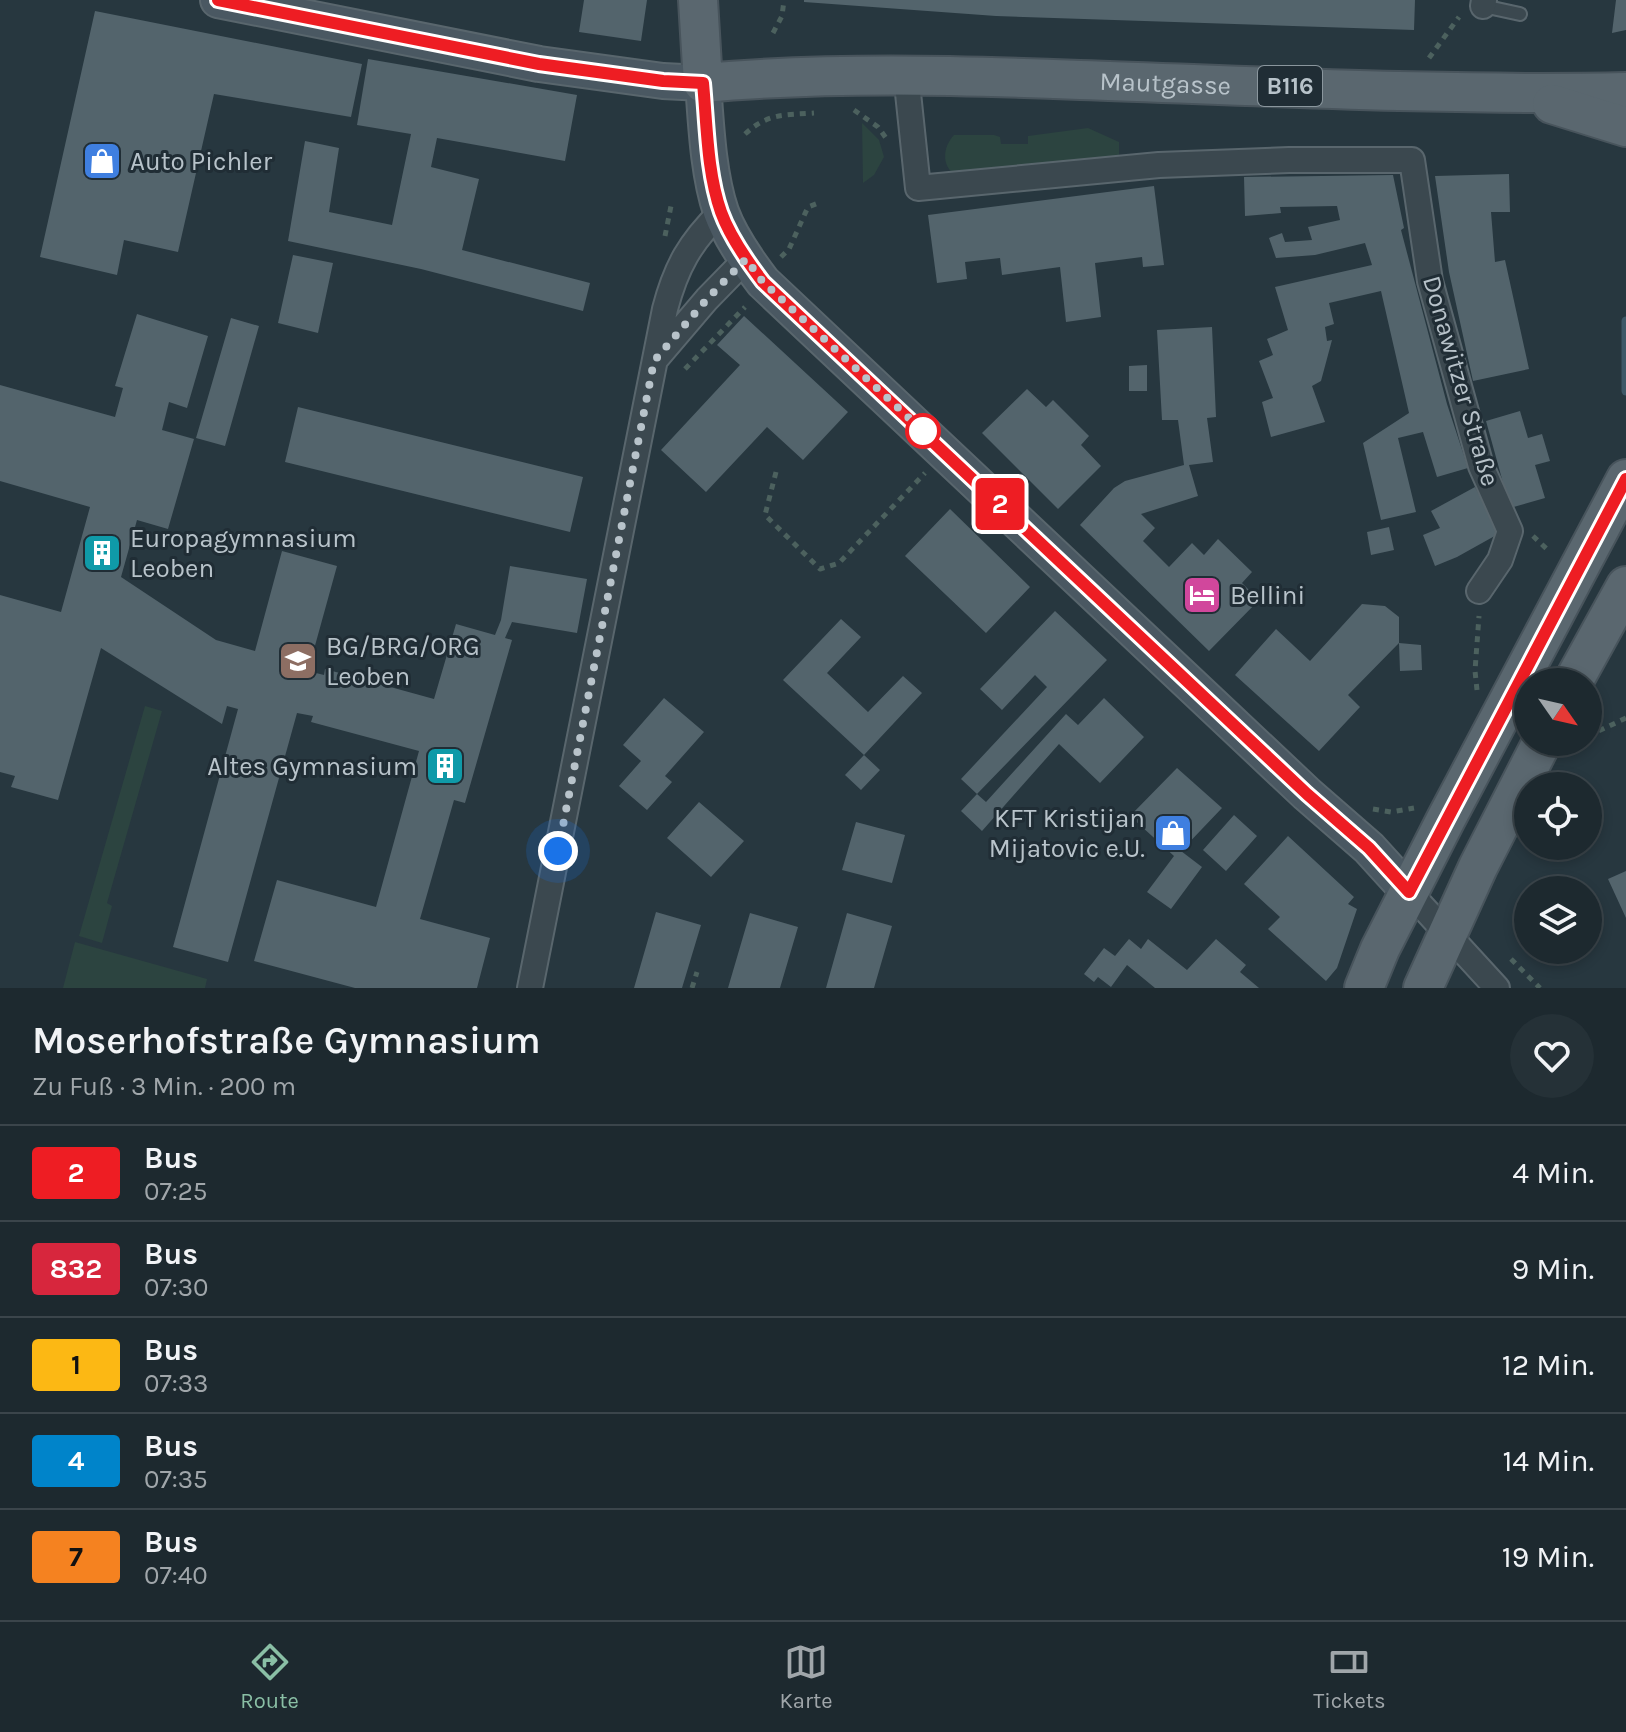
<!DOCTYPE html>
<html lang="de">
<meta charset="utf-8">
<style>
body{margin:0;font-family:Karla,sans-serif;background:#253137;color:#f1f3f6;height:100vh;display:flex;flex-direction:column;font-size:30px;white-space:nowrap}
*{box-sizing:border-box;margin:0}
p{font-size:26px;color:#a0a6aa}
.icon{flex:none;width:44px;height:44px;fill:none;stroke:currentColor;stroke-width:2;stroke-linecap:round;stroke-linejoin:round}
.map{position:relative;height:988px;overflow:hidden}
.drawer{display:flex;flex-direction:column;background:#1d292f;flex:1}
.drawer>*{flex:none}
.badge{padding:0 16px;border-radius:6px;font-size:28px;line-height:52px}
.needle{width:52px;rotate:124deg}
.buttons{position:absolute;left:1514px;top:668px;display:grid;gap:16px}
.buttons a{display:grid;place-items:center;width:88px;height:88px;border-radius:50%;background:#1d292f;box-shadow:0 4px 12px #0003,0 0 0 2px #3b454b;font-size:40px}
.you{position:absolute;width:40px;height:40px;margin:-20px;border:6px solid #fff;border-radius:50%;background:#1a73e8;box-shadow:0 0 0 12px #1a73e833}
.map>.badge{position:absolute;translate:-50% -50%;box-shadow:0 0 0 4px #fff}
.round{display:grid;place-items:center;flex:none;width:84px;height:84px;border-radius:42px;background:#253137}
.overview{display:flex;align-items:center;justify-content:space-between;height:136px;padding:0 32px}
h1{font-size:38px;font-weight:600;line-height:60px}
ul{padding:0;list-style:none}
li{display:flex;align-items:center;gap:24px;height:96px;padding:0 32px;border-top:2px solid #3b454b}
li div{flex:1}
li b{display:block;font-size:30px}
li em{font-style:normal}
li .badge{min-width:88px;font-weight:700;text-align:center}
.tab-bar{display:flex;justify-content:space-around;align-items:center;height:112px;border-top:2px solid #3b454b;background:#1d292f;font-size:22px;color:#a0a6aa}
.tab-bar a{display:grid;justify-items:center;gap:4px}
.tab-bar .active{color:#8abfa5}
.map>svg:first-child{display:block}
</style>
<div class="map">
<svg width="1626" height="988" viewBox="0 0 1626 988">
<rect width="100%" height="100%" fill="#27373f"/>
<path fill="#2c4440" d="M862 123 879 140 884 157 874 175 863 183Z
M1088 128 1119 142V157L955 175C941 165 943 147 954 135H994L1000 137 1001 144H1028V136Z
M145 706 162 711 107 903 112 906 102 943 79 936Z
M75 942 207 979 205 988H63Z"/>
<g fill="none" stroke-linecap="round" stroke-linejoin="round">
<path stroke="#3e5867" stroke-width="9" d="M1626 321V391"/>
</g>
<path fill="#53646c" d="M584 0H647L641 41 579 32Z
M804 0H1415L1414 30 996 16 804 2Z
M1616 0H1626V30L1612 33Z
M95 11 362 64 351 117 214 94 178 252 124 240 117 275 40 257Z
M368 59 577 95 565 161 437 138 431 167 479 179 462 250 590 283 583 311 421 269 288 241 305 141 339 148 329 212 392 225 411 134 357 125Z
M1509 174 1510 212H1491L1495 262 1505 260 1529 369 1473 381 1449 272 1435 176Z
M1393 175 1404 228 1401 230 1447 404 1468 468 1437 477 1423 432 1398 438 1416 512 1381 520 1363 443 1409 413 1381 291 1329 303 1334 324 1325 327 1327 341 1332 340 1321 381 1312 386 1325 422 1271 437 1262 402 1273 398 1259 361 1273 355 1267 339 1288 330 1275 287 1372 265 1365 243 1315 255 1276 258 1269 238 1282 233 1285 242 1312 240 1308 227 1340 220 1337 206 1280 207 1281 213 1245 216 1244 177Z
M1154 186 1164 265 1143 267 1142 257 1095 263 1101 317 1066 322 1060 267 1002 275 1000 258 965 262 967 279 937 283 928 215Z
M293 255 333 263 318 333 278 323Z
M137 314 208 336 187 408 169 402 162 430 194 439 168 529 137 520 121 577 216 640 255 651 282 551 337 566 308 671 324 675 325 669 434 699 456 624 495 635 501 620 510 566 587 579 577 633 512 622 505 638 512 640 465 803 454 800 420 919 490 938 477 988H355L254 961 277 880 376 907 419 751 311 722 313 716 297 713 228 962 173 947 238 709 227 706 222 724 101 648 58 800 11 787 15 776 0 772V595L61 612 90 507 0 481V385L115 417 123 388 115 386Z
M744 316 848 412 803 460 767 427 706 492 661 450 740 365 717 345Z
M231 318 259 326 225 446 196 438Z
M1212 327 1216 417 1207 418 1213 462 1189 465 1198 496 1141 514 1155 528 1143 541 1169 567 1192 543 1204 555 1218 539 1252 572 1242 583 1259 600 1209 651 1080 525 1114 488 1125 481 1184 465 1178 420H1162L1157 330Z
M1147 365V391H1129V366Z
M1027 389 1046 407 1053 400 1089 436 1081 445 1101 466 1058 509 982 433Z
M298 407 583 477 570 532 285 462Z
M1520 411 1528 438 1542 434 1550 461 1535 465 1545 498 1510 508 1486 421Z
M1475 487 1500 533 1457 557 1435 566 1423 535 1440 528 1431 511Z
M950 509 1030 587 986 633 905 556Z
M1389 527 1394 550 1371 555 1367 532Z
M1362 604 1385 606 1399 617V643L1421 645 1422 670 1400 671 1399 643 1348 695 1360 707 1319 751 1235 675 1276 629 1310 661Z
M1055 611 1107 660 977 794 986 802 1066 714 1078 725 1104 698 1144 737 1100 783 1059 744 982 831 961 811 977 794 961 779 1047 687 1035 675 1002 710 980 689Z
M841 619 861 637 827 673 868 712 903 676 922 693 864 755 783 680Z
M664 698 704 732 665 776 672 782 647 810 619 786 641 761 623 745Z
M864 755 880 770 861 790 845 775Z
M1177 768 1222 808 1181 851 1202 867 1171 909 1147 892 1174 856 1130 816Z
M699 802 744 841 711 877 667 838Z
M1234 815 1257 836 1226 871 1203 850Z
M856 822 905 835 892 883 842 870Z
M1288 836 1354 897 1348 904 1357 909 1337 968 1326 981 1268 929 1280 917 1244 884Z
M1626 871V918L1608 879Z
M656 912 701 925 682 988H634Z
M750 913 798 927 780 988H728Z
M847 913 892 926 874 988H826Z
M1129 939 1141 949 1148 939 1187 970 1216 939 1246 965 1240 972 1259 988H1155L1127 965 1111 987 1098 977 1094 982 1084 974 1104 948 1115 956Z"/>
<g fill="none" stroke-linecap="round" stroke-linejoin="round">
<defs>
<path id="service" d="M1483 6 1520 14"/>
<path id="minor" d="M1483 6 1484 0
M906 74 918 188 1159 165 1289 160H1412L1430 281 1481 466 1510 531 1500 560 1479 591
M655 360 707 299 746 259
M1409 892 1497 988
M530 988 665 309C676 267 690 242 721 212"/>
<path id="secondary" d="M218 0 539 64 663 81 703 83C706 123 708 174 721 212 730 237 747 261 763 282L1307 794 1369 848 1409 892"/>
<g id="primary">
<path id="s1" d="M698 0 703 83C829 72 954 75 1080 80 1261 86 1444 96 1626 92"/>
<path d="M1552 104 1626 127"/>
<path d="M1573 682 1626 586"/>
<path d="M1364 988 1380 949 1446 819 1626 479"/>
<path d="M1423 988 1478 867 1542 742"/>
</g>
</defs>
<use href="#service" stroke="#59666d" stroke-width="16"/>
<use href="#minor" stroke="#59666d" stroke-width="28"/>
<use href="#secondary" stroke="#59666d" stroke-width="38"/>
<use href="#primary" stroke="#48545c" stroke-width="42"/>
<path stroke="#4c615e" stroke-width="5" stroke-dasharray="6 6" stroke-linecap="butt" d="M773 33 782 16 784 0
M1429 58 1459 17
M854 110 878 127 886 138
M745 134C768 113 784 115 814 113
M665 236 672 201
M781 257 789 249 808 207 821 202
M685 369 745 307
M776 472 765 515 820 569 839 563 925 473
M1533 536 1550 552
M1477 690 1475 671 1479 616
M1588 736 1626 718
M1373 809 1391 812 1414 808
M1511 959 1540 988
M692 988 697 972"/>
<use href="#service" stroke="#3b484f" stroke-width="12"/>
<use href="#minor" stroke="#3b484f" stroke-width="24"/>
<use href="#secondary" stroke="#4a5862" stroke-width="34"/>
<use href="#primary" stroke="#5a676f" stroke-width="38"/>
</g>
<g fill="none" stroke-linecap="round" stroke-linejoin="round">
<defs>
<path id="line" d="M218 0 539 64 663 81 703 83C707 125 707 172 721 212 730 237 747 261 763 282L1307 794 1369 848 1409 892 1626 479"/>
</defs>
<use href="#line" stroke="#fff" stroke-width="18"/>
<use href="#line" stroke="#ee1d23" stroke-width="12"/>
<path stroke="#b8c3ca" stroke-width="8" stroke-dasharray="0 14.4" d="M558 851 654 361 707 299 746 259 763 282 923 431"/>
</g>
<defs>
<symbol id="shop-square" viewBox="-11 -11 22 22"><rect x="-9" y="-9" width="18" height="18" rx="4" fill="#3f7fe0" stroke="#202d35"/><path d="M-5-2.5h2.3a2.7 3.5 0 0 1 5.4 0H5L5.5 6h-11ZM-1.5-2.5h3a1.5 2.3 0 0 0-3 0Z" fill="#fff"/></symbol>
<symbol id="building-square" viewBox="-11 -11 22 22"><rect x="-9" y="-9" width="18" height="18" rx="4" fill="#0f9aa8" stroke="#202d35"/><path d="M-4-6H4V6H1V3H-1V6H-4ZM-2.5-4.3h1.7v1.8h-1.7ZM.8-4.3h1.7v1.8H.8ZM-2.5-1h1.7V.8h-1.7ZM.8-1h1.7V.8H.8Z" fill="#fff"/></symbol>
<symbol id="hotel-square" viewBox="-11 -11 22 22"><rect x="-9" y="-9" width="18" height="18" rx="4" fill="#d1479c" stroke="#202d35"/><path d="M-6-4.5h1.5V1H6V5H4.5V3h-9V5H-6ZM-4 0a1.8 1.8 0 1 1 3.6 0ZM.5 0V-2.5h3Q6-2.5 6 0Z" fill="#fff"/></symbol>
<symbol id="school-square" viewBox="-11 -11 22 22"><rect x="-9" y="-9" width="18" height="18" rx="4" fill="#8d6e63" stroke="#202d35"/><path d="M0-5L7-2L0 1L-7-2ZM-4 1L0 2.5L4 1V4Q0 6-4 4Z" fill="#fff"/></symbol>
</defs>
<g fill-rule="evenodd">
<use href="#shop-square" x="80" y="139" width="44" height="44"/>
<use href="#building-square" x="80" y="531" width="44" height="44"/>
<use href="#hotel-square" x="1180" y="573" width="44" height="44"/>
<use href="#school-square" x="276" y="639" width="44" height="44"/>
<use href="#building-square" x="423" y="744" width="44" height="44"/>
<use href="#shop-square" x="1151" y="811" width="44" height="44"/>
</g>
<circle fill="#fff" stroke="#ee1d23" stroke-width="4" cx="923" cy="431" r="16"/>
<g text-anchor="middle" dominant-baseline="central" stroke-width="6" stroke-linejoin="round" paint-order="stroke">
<rect fill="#202d35" stroke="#8a969d" stroke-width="2" x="1258" y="66" width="64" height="40" rx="6"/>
<g font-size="24" font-weight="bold" fill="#b8c3ca">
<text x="1290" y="86">B116</text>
</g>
<g font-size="26" fill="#b8c3ca" stroke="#202d35">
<text stroke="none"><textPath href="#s1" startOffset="546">Mautgasse</textPath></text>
<text transform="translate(1461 381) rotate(74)">Donawitzer Straße</text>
</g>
<g font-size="26" fill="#b8c3ca" stroke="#202d35" text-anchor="start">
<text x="130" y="161">Auto Pichler</text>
<text x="130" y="538">Europagymnasium<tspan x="130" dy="30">Leoben</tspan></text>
<text x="1230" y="595">Bellini</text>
<text x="326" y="646">BG/BRG/ORG<tspan x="326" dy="30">Leoben</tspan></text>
<text x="417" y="766" text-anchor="end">Altes Gymnasium</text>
<text x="1145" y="818" text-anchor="end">KFT Kristijan<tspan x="1145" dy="30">Mijatovic e.U.</tspan></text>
</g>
</g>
</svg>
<div class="buttons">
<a><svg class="needle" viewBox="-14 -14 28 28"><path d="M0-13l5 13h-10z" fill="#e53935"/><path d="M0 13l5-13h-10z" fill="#a0a6aa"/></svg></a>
<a><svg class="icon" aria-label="locate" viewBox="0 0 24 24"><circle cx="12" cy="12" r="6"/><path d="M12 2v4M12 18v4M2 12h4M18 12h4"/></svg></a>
<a><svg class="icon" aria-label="layers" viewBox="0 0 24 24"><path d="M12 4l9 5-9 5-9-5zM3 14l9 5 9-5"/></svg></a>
</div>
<div class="you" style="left:558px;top:851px"></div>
<b class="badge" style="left:1000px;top:504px;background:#ee1d23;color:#fff">2</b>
</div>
<section class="drawer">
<div class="overview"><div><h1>Moserhofstraße Gymnasium</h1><p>Zu Fuß · 3 Min. · 200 m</p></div><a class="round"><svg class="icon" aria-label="heart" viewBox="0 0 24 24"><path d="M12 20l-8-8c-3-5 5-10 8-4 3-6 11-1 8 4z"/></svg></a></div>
<ul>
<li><span class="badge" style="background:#ee1d23;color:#fff">2</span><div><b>Bus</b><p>07:25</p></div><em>4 Min.</em></li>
<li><span class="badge" style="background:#d7263d;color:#fff">832</span><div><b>Bus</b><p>07:30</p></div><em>9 Min.</em></li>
<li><span class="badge" style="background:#fcb814;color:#111">1</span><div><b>Bus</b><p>07:33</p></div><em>12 Min.</em></li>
<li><span class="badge" style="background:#0084ca;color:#fff">4</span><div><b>Bus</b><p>07:35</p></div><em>14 Min.</em></li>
<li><span class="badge" style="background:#f58220;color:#111">7</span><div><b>Bus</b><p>07:40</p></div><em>19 Min.</em></li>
</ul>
</section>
<nav class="tab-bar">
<a class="active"><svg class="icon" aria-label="directions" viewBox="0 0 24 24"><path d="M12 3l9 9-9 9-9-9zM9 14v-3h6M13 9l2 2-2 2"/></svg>Route</a>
<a><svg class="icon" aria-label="map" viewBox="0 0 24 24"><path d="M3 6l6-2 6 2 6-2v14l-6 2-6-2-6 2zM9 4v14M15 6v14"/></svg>Karte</a>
<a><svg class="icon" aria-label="tickets" viewBox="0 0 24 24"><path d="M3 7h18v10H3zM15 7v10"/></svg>Tickets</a>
</nav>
